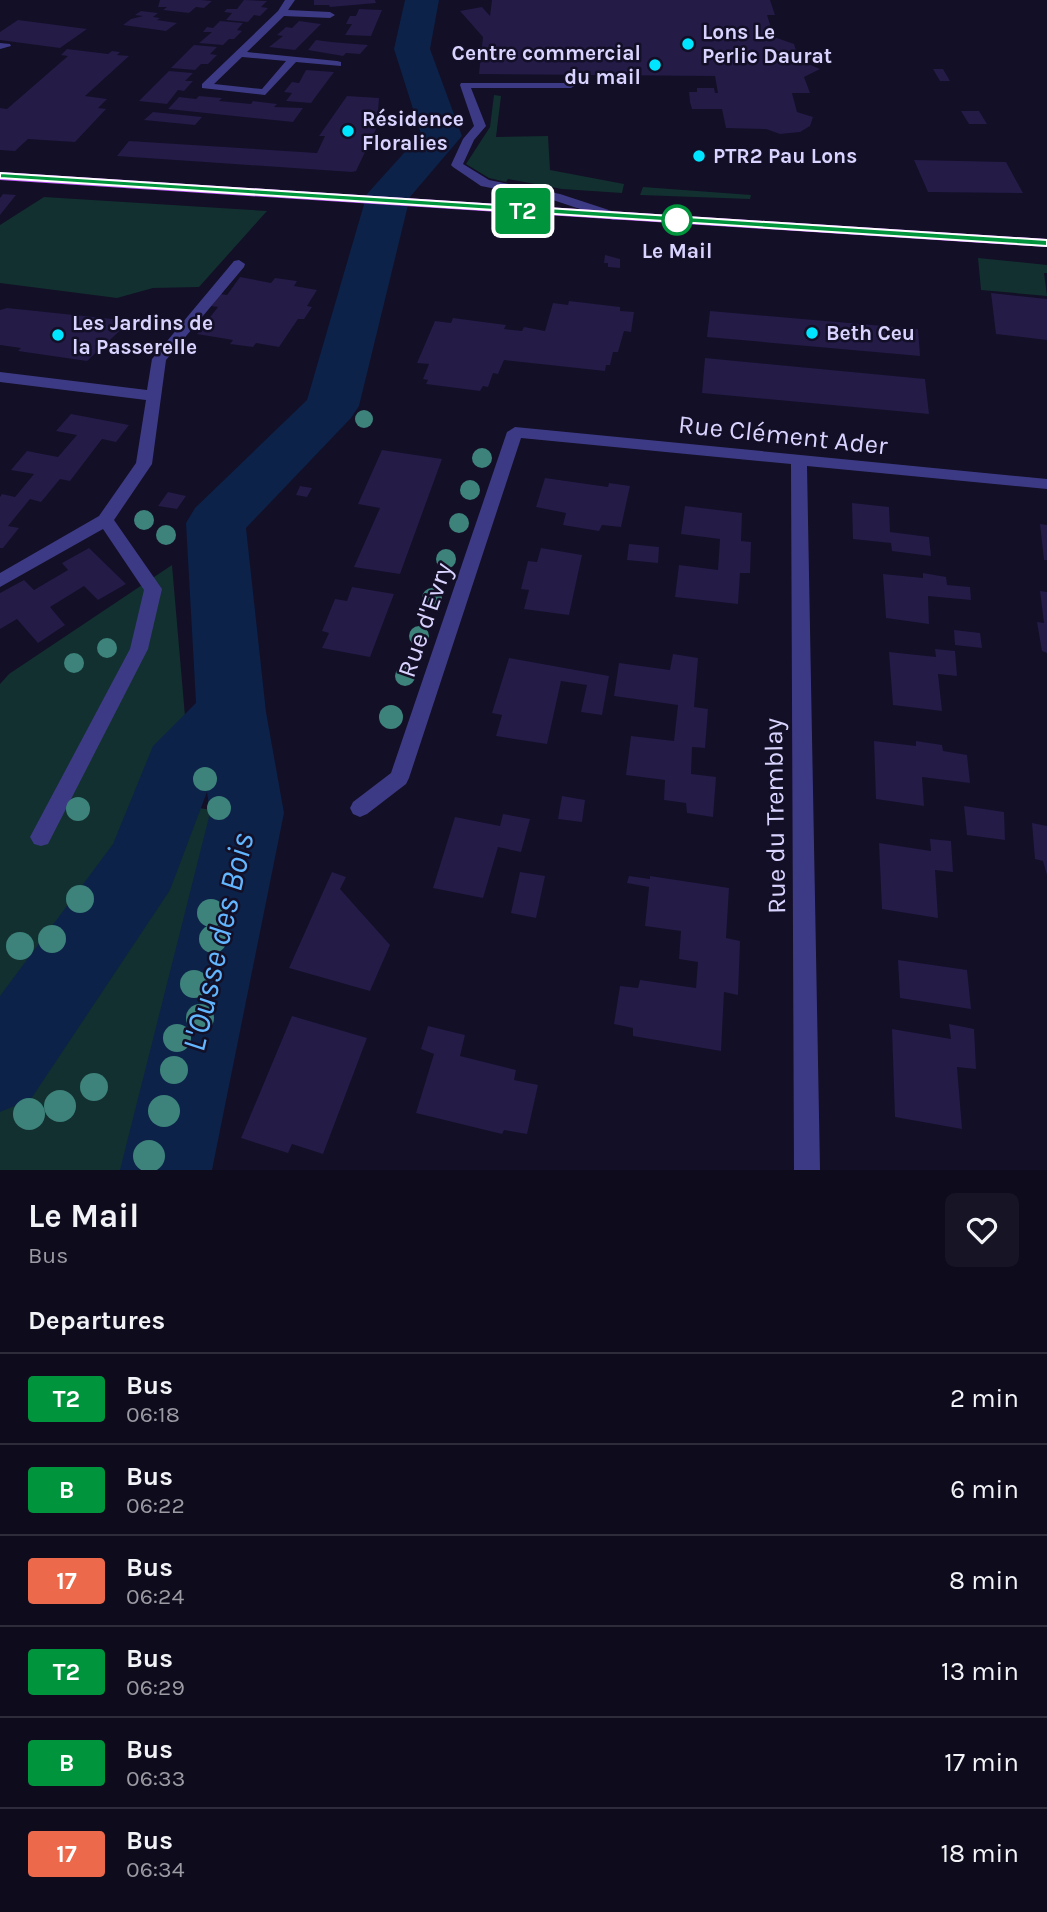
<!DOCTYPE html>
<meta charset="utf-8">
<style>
body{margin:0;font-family:Karla,sans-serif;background:#171425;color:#f1f3f6;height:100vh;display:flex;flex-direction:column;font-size:26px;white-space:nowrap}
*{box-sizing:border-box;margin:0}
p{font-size:23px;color:#9b9ba3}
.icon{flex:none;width:38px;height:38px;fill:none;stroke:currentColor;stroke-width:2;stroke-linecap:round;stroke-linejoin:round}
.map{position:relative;height:1170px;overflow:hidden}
.side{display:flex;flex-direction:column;background:#0e0b1c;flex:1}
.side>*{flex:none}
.badge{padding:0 14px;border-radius:5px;font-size:24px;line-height:46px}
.map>.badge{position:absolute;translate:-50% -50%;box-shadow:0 0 0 4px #fff}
h2{padding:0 28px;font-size:26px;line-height:63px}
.round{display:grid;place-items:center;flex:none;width:74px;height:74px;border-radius:10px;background:#171425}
.head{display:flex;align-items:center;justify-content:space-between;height:119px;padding:0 28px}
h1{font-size:33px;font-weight:700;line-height:52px}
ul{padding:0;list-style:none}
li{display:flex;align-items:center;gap:21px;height:91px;padding:0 28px;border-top:2px solid #2e2b3b}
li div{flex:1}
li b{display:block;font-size:26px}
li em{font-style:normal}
li .badge{min-width:77px;font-weight:700;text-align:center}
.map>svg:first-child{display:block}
</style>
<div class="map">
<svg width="1047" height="1170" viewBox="0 0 1047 1170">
<rect width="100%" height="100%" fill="#130f26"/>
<path fill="#12302f" d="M494 95 501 96 496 137 548 136 550 170 624 184 622 193 562 189 508 179 506 182 489 178 466 164 490 127Z
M643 187 751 195 750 199 640 195Z
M44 197 267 211 199 287 153 288 117 298 0 283V225Z
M978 258 1047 265V273H1044L1047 296 981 290Z
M172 565 186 728 199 808 240 814 161 1170H0V684L9 674Z"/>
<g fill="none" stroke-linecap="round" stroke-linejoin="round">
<path fill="#0c2248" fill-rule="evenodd" d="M405 0H439L430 49 462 136 410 197 359 406 351 418 246 528 266 712 284 813 212 1170H120L210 813 207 792 170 890 31 1099 0 1112V996L113 844 153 746 196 703 186 523 195 508 307 400 367 194 421 134 394 49Z"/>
</g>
<path fill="#241b47" d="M160 0H201L212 1 204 8 196 7 189 13 163 10 167 7H158Z
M244 0 267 1 261 7 268 8 260 16 254 15 248 22 226 20 232 13 224 12 227 9H237Z
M314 0H375L376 3 330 7 329 5H314Z
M492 0H770L775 15H767L774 37 794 44 799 60 820 69 804 77 810 93H792L797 112 813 117 810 126 800 132 780 134 766 129 726 128 722 109H692L690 102 689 92H697V88H714L715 93H718L715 76 479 74 483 37 460 11 482 7 490 16Z
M359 9 382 10 371 36 345 35 352 24H346L350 16H356Z
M141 11 158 13 153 17 160 18 157 20 177 23 166 31 123 25 131 19 143 16 135 15Z
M18 20 87 29 60 48 0 40V32Z
M220 21 243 23 237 30 242 31 234 39H229L223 45 199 43 212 32H203L207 27 213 28Z
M299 21 321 24 295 50 269 47 283 36 277 35 286 27 292 28Z
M316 40 331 42 368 45 360 54 346 53 343 56 308 50Z
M194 45 217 47 210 54 217 55 208 64H201L195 70 171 68Z
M67 49 108 54 112 51 120 52 117 55 129 56 85 96 107 99 98 108 106 109 75 142 28 139 15 151 0 150V108L7 109 68 56 61 55Z
M933 69H943L950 81H940Z
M306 70 334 72 311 103 286 101 292 93 284 92 292 82 299 83Z
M169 71 193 73 185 81H193L184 91 178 90 167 104 139 101Z
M199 96 222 98 219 101 251 104 253 101 277 104 274 107 303 108 293 122 168 109 179 97 196 99Z
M347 96 379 98 377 127 356 171 352 172 117 156 129 141 317 153 325 136H319Z
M961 111H979L987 124H969Z
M153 112 202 117 195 125 144 120Z
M914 160 1006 162 1023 193 928 192Z
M3 194 16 195 0 215V198Z
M605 255 620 259V268L608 267V263H604Z
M240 277 271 283 275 278 297 281 294 286 317 290 307 306 312 307 304 319H298L279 347 256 343 253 347 230 344 233 340 197 334 218 307 211 306 220 294 227 295Z
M991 293 1047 299V340L996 334Z
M569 301 620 307V311L634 312 631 332 624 331 618 352H613L610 365H606L605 371 504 360 498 374 493 373 488 387 483 386 480 391 426 384 428 380 423 379 429 364 417 363 435 321 451 323 453 318 506 325 504 329 522 331 524 327 545 331 553 303 568 305Z
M7 308 122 320 119 324 126 325 87 361 18 351 21 348 0 345V310Z
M710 311 918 329 920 356 707 337Z
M705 358 925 379 929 414 702 393Z
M71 414 129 425 116 442 102 439 70 481 60 479 41 502 30 499 8 526 19 528 3 548H0V497L2 494 15 497 34 474 11 470 27 451 58 457 77 435 56 431Z
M382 450 442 459 400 574 354 567 380 508 358 504Z
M545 478 608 487 609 483 630 486 621 527 602 525 599 531 563 525 566 513 536 507Z
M300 486 312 488 307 497 296 495Z
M168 492 186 496 177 509 158 506Z
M852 503 889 507 890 532 929 537 931 556 892 551 891 543 853 539Z
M685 506 742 513 741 541 751 542 750 573H740L738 604 675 597 679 565 718 570 720 539 681 534Z
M1040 524 1047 525V560H1044Z
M629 544 659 547 658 563 627 560Z
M89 548 126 584 98 600 84 586 50 607 65 625 38 643 17 619 0 629V593L24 580 34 590 68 570 62 563Z
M541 548 582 555 569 615 524 609 529 590 521 589 528 561 537 562Z
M923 573 946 577 947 585 970 587 971 600 928 596 929 624 886 618 883 574 923 578Z
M352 587 394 594 370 657 322 648 329 633 322 631 335 599 347 601Z
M1040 591 1047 592V653L1042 651 1037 622 1044 623Z
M954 630 980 633 982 648 955 645Z
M935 649 955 651 957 676 938 674 942 711 893 705 889 652 936 657Z
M673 654 698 658 694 707 708 709 705 748 692 747 691 774 716 777 713 817 687 813 686 803 664 800 665 780 626 775 631 736 674 741 678 705 614 696 619 663 670 670Z
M509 658 609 676 602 715 581 712 587 685 561 681 547 744 496 736 502 715 492 713Z
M874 741 916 746V741L942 745 943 751 967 755 970 783 922 777 924 806 876 799Z
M562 796 585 800 582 822 558 819Z
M964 806 1004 812 1005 840 967 835Z
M503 814 530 819 521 852 498 847 483 898 433 888 455 817 500 826Z
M1032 823 1047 826V875L1043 861 1035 859Z
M930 839 951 841 953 872 935 870 938 918 882 909 879 843 931 851Z
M332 872 346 877 340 889 390 945 370 991 289 968Z
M520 872 545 876 536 918 511 913Z
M629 876 650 879V876L729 888 726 938 740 941 738 995 724 992 721 1051 633 1036V1028L614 1024 620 986 638 988 640 980 696 988 698 962 679 959 681 931 645 926 649 887 627 883Z
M898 960 967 970 971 1009 900 998Z
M292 1016 367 1038 323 1154 292 1144 288 1153 241 1138Z
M949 1024 974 1029 976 1069 957 1067 962 1129 895 1117 892 1029 951 1039Z
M428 1026 465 1035 460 1056 516 1070 514 1080 538 1085 527 1134 504 1130 502 1134 416 1113 434 1054 421 1049Z"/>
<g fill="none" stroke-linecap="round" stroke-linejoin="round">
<path fill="#3d3a85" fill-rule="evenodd" d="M285 0H295L288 10 330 12 335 15 330 18 284 16 247 52 337 61 341 62V66L296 62 265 95 202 88V84L278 11ZM242 57 286 61 262 89 214 84Z
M0 43 10 44 11 46 0 49Z
M461 83H575L576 85 571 88H471L486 126 474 140 463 164 489 180 560 194 621 214V220H613L553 200 481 186 453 167 451 165 463 139 474 126 460 85Z
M239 260 245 264 244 267 166 360 152 464 114 520 162 589 148 649 48 844 41 846 34 844 30 837 130 649 144 590 103 529 0 587V573L99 516 136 463 146 400 0 382V372L147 390 152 359 234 261Z
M515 427 1047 479V489L807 466 820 1170H794L791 464 521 438 409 778 406 784 367 814 360 817 353 814 350 808 353 802 391 773 507 432Z"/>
<path fill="#c25bff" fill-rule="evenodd" d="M0 172 1047 239V247L0 180Z"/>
</g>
<g fill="#3d827b">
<circle cx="364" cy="419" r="9"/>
<circle cx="482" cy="458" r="10"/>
<circle cx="470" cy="490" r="10"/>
<circle cx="144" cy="520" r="10"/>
<circle cx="459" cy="523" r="10"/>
<circle cx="166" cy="535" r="10"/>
<circle cx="446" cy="559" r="10"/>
<circle cx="432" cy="598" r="10"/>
<circle cx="419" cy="636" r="10"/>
<circle cx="107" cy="648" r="10"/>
<circle cx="74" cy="663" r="10"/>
<circle cx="405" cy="676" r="10"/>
<circle cx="391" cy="717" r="12"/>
<circle cx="205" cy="779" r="12"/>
<circle cx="219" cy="808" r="12"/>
<circle cx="78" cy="809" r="12"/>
<circle cx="80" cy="899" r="14"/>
<circle cx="211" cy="913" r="14"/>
<circle cx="52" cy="939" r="14"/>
<circle cx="213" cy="939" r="14"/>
<circle cx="20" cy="946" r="14"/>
<circle cx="194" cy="984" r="14"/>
<circle cx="200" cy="1018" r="14"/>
<circle cx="177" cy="1038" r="14"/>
<circle cx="174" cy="1070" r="14"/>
<circle cx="94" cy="1087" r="14"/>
<circle cx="60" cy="1106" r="16"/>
<circle cx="164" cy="1111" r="16"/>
<circle cx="29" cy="1114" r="16"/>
<circle cx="149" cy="1156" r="16"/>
</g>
<path fill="#00943c" stroke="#fff" stroke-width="2" d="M0 173 1047 240V246L0 178Z"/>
<g fill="#00e5ff" stroke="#130f26" stroke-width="2.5">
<circle cx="688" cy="44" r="7"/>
<circle cx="655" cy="65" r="7"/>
<circle cx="348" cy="131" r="7"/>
<circle cx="699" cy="156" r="7"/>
<circle cx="812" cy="333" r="7"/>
<circle cx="58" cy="335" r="7"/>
</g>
<circle fill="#fff" stroke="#00943c" stroke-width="3.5" cx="677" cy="220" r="14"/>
<g text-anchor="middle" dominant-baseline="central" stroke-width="5" stroke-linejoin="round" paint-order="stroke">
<g font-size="21" font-weight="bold" fill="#d9d4ff" stroke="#130f26" text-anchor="start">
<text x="702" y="32">Lons Le<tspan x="702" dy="24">Perlic Daurat</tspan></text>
<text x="641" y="53" text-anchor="end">Centre commercial<tspan x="641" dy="24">du mail</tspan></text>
<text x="362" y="119">Résidence<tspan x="362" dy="24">Floralies</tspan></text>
<text x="713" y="156">PTR2 Pau Lons</text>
<text x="72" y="323">Les Jardins de<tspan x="72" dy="24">la Passerelle</tspan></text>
<text x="826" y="333">Beth Ceu</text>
</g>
<g font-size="21" font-weight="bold" fill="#d9d4ff" stroke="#130f26">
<text x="677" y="251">Le Mail</text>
</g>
<g font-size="26" fill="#d9d4ff" stroke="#130f26">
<text transform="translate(783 435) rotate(6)">Rue Clément Ader</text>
<text transform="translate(425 620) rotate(-71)">Rue d'Evry</text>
<text transform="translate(775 816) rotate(-91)">Rue du Tremblay</text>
</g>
<g font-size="33" font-style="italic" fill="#62b6ff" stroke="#130f26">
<text transform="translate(218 942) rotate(-77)">L'Ousse des Bois</text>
</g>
</g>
</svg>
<b class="badge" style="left:523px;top:211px;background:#00943c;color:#fff">T2</b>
</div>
<section class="side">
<div class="head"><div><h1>Le Mail</h1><p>Bus</p></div><a class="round"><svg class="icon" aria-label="heart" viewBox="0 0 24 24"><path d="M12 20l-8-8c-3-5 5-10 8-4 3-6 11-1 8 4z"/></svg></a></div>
<h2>Departures</h2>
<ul>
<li><span class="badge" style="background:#00943c;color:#fff">T2</span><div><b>Bus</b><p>06:18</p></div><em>2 min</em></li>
<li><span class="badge" style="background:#00943c;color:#fff">B</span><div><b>Bus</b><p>06:22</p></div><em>6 min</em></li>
<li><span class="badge" style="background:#ec694b;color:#fff">17</span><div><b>Bus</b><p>06:24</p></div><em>8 min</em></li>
<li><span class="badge" style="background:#00943c;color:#fff">T2</span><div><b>Bus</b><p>06:29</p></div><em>13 min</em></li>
<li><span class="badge" style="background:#00943c;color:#fff">B</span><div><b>Bus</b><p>06:33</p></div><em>17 min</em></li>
<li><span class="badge" style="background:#ec694b;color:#fff">17</span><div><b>Bus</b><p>06:34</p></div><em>18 min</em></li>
</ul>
</section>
